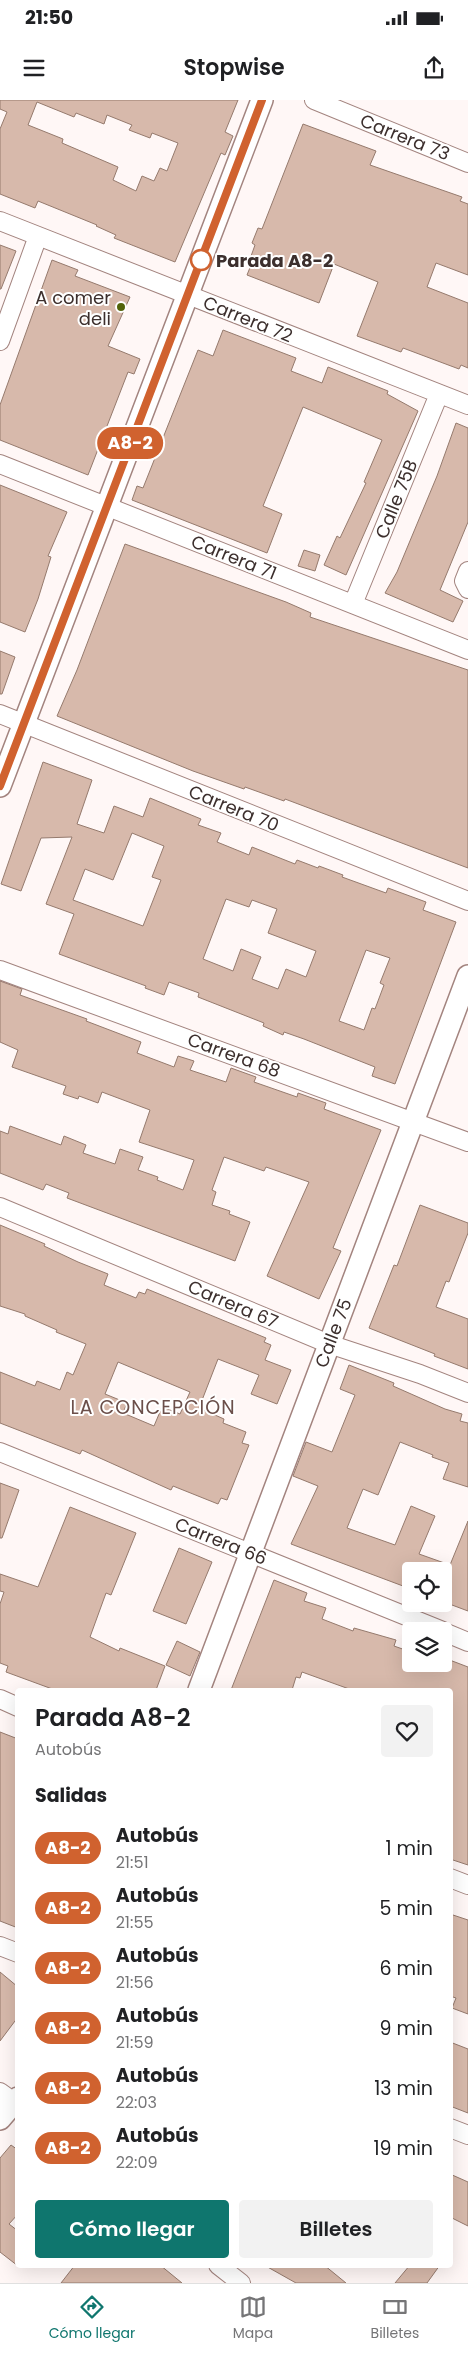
<!DOCTYPE html>
<html lang="es">
<meta charset="utf-8">
<style>
body{margin:0;font-family:Poppins,sans-serif;background:#f2f2f2;color:#202124;height:100vh;display:flex;flex-direction:column;font-size:19px;white-space:nowrap}
*{box-sizing:border-box;margin:0}
p{font-size:16px;color:#757577}
.icon{flex:none;width:28px;height:28px;fill:none;stroke:currentColor;stroke-width:2;stroke-linecap:round;stroke-linejoin:round}
.map{position:relative;flex:1;overflow:hidden}
.sheet{position:absolute;left:15px;top:1588px;width:438px;height:580px;display:flex;flex-direction:column;background:#fff;border-radius:5px;box-shadow:0 5px 20px #0002}
.sheet>*{flex:none}
.badge{padding:0 10px;border-radius:16px;font-size:18px;line-height:32px}
.buttons{position:absolute;left:402px;top:1462px;display:grid;gap:10px}
.buttons a{display:grid;place-items:center;width:50px;height:50px;border-radius:5px;background:#fff;box-shadow:0 5px 20px #0002;font-size:25px}
.map>.badge{position:absolute;translate:-50% -50%;box-shadow:0 0 0 2px #fff}
h2{padding:0 20px;font-size:19px;line-height:45px}
.round{display:grid;place-items:center;flex:none;width:52px;height:52px;border-radius:5px;background:#f2f2f2}
.headline{display:flex;align-items:center;justify-content:space-between;height:85px;padding:0 20px}
h1{font-size:24px;font-weight:600;line-height:38px}
.cta{display:flex;gap:10px;margin-top:auto;padding:10px 20px}
.cta a{flex:1;height:58px;border-radius:5px;background:#0f766e;color:#fff;font-size:20px;font-weight:600;line-height:58px;text-align:center}
.cta a+a{background:#f2f2f2;color:#202124}
ul{padding:0;list-style:none}
li{display:flex;align-items:center;gap:15px;height:60px;padding:0 20px}
li div{flex:1}
li b{display:block;font-size:19px}
li em{font-style:normal}
li .badge{min-width:55px;font-weight:700;text-align:center}
.status{display:flex;justify-content:space-between;align-items:center;height:35px;padding:0 25px;background:#fff;direction:ltr}
.status svg{height:14px;fill:currentColor}
header{display:flex;justify-content:space-between;align-items:center;height:65px;padding:0 20px;background:#fff;font-size:22px;font-weight:600}
.tabs{display:flex;justify-content:space-around;align-items:center;height:70px;border-top:1px solid #e0e0e0;background:#fff;font-size:14px;color:#757577}
.tabs a{display:grid;justify-items:center;gap:2px}
.tabs .selected{color:#0f766e}
.map>svg:first-child{display:block}
</style>
<div class="status"><b>21:50</b><svg viewBox="0 0 49 12"><path d="M0 12V9h3v3zM5 12V6h3v6zM10 12V3h3v9zM15 12V0h3v12zM26 1h20v11H26zM47 4h2v5h-2z"/></svg></div>
<header><svg class="icon" aria-label="menu" viewBox="0 0 24 24"><path d="M4 6h16M4 12h16M4 18h16"/></svg>Stopwise<svg class="icon" aria-label="share" viewBox="0 0 24 24"><path d="M12 15V3M7 8l5-5 5 5M5 13v7h14v-7"/></svg></header>
<div class="map">
<svg width="468" height="2183" viewBox="0 0 468 2183">
<rect width="100%" height="100%" fill="#fff7f6"/>
<path fill="#d7b9ab" stroke="#957a6d" fill-rule="evenodd" d="M0 0H238L225 32 233 36 225 55 221 53 175 162 114 138 116 135 96 126 97 125 38 101 35 108 0 94V29L7 12 0 9ZM37 2 74 17 76 13 104 24 107 15 132 25 129 30 150 38 152 33 178 43 167 71 160 68 154 81 142 76 136 91 113 80 118 67 62 43 63 39 28 25Z
M303 24 376 51 370 65 462 97 460 101 468 104V175L436 163 427 187 468 203V268L461 265 459 269 403 248 401 252 357 236 378 182 334 164 319 203 247 175 253 160 250 159 255 145 252 143 258 128 262 129Z
M0 145 16 151 1 189H0Z
M52 160 78 170 75 176 130 197 108 246 140 259 134 274 128 272 88 375 0 340V305Z
M223 230 296 258 291 271 322 283 328 267 388 291 387 294 418 311 346 475 324 465 337 436 340 438 366 383 364 382 382 340 303 307 263 406 282 414 267 453 132 400 137 386 143 388 198 250 213 256Z
M456 323 468 328V422L440 490 463 501 453 522 385 493 397 472 437 376Z
M0 385 67 412 48 456 51 457 38 499 25 532 0 522Z
M125 444 286 502 311 513 310 517 468 570V768L285 699 284 701 245 687 244 689 193 671 57 616 77 570Z
M304 450 320 455 315 471 298 466Z
M0 551 15 557 2 594H0Z
M43 662 92 680 77 724 104 733 114 706 143 717 150 698 201 719 198 725 221 733 217 742 249 755 252 747 295 764 297 760 318 768 319 766 343 775 342 777 386 793 388 788 426 802 423 810 456 822 395 984 372 976 375 967 304 939 284 932 283 935 263 926 264 923 198 897 199 893 169 882 164 895 145 888 146 886 59 854 74 814 46 804 72 737 41 738 21 791 1 784ZM132 733 164 746 152 777 161 780 143 826 73 800 85 769 113 780ZM226 799 249 807 252 800 277 809 268 833 316 851 306 877 286 869 278 889 252 879 261 857 241 849 233 871 203 859ZM366 850 390 858 380 883 384 885 375 909 372 908 364 930 339 921Z
M0 881 22 889 20 895 87 919 86 921 141 942 137 953 174 967 178 956 194 961 190 970 226 982 231 968 256 977 254 982 297 997 298 993 326 1003 324 1009 381 1030 333 1148 341 1151 319 1199 267 1176 309 1082 266 1067 264 1071 224 1057 212 1090 216 1092 212 1105 230 1111 229 1114 250 1122 235 1161 67 1098 69 1093 46 1084 43 1090 0 1073V1031L8 1034 10 1026 61 1045 64 1036 86 1045 83 1053 115 1064 120 1049 143 1057 138 1070 158 1077 157 1080 183 1090 194 1060 139 1042 150 1010 102 992 98 1003 79 996 78 999 63 994 66 986 12 967 18 950 0 942Z
M420 1105 468 1123V1133L449 1182 446 1181 436 1207 468 1219V1269L434 1256 435 1254 369 1228 394 1165 397 1166Z
M0 1125 45 1144 44 1146 78 1162 108 1174 104 1185 136 1198 139 1192 145 1194 147 1189 266 1238 264 1242 271 1245 265 1260 291 1270 277 1304 251 1294 259 1275 218 1259 199 1308 224 1319 223 1323 246 1332 242 1343 249 1345 227 1400 221 1398 218 1404 173 1386 171 1390 82 1350 80 1354 0 1323V1272L35 1286 37 1281 60 1290 67 1272 73 1275 86 1244 56 1232 57 1230 25 1216V1214L0 1206ZM118 1262 190 1292 180 1314 162 1307 154 1326 123 1313 127 1303 105 1294Z
M349 1265 394 1283 393 1286 445 1309 462 1314 460 1321 468 1323V1387L443 1379 449 1363 432 1357 433 1355 400 1342 378 1395 363 1389 347 1428 395 1445 411 1406 435 1416 419 1454 450 1465 468 1421V1511L444 1502V1471H411V1489L291 1444 318 1386 293 1376 306 1342 332 1352 355 1295 340 1289Z
M0 1383 19 1390 2 1438H0Z
M70 1407 136 1433 111 1495 106 1493 90 1537 119 1551 120 1548 165 1566 156 1590H55L6 1572 8 1566 0 1563V1504L4 1492 0 1491V1474L38 1487Z
M179 1448 212 1462 186 1524 153 1511Z
M274 1480 307 1493 304 1501 326 1508 322 1519 353 1531 354 1528 396 1540 394 1546 411 1552V1564H445L447 1559 468 1567V1765L450 1759V1590H352L302 1572 300 1578 296 1577 292 1590H231Z
M177 1541 200 1552 190 1576 166 1565Z
M0 1632 18 1639V1828L0 1821Z
M450 1814 468 1820V1914L452 1908 456 1898 450 1896Z
M0 1872 18 1887V1917L0 1941Z
M450 1942 468 1949V2013L450 2006Z
M11 2045 18 2050V2114L9 2124 18 2131V2166L0 2152V2058Z
M450 2074 468 2082V2126L450 2117Z
M75 2165H160L182 2183H61Z
M264 2165H324L346 2183H296Z
M410 2165H440L427 2183H395Z"/>
<g fill="none" stroke-linecap="round" stroke-linejoin="round">
<defs>
<path id="minor" d="M314 0 468 63
M0 121 468 305
M0 241 38 136
M0 364 468 550
M468 471 464 481 468 489
M353 504 439 294
M0 614 468 801
M0 870 468 1042
M0 1107 329 1244 420 1274 468 1293
M0 1352 443 1531
M444 1532 468 1542
M0 1599 18 1607
M450 1778 468 1785
M0 1846 18 1853
M0 1992 18 2005
M450 2028 468 2035
M218 2165 241 2183"/>
<path id="tertiary" d="M0 686 262 0
M199 1590 468 876
M0 2019 18 1998"/>
</defs>
<use href="#minor" stroke="#a3847f" stroke-width="20"/>
<use href="#tertiary" stroke="#a3847f" stroke-width="24"/>
<use href="#minor" stroke="#fff" stroke-width="18"/>
<use href="#tertiary" stroke="#fff" stroke-width="21"/>
</g>
<g fill="none" stroke-linecap="round" stroke-linejoin="round">
<defs>
<path id="line" d="M0 686 262 0"/>
</defs>
<use href="#line" stroke="#fff" stroke-width="11"/>
<use href="#line" stroke="#d0622f" stroke-width="8"/>
</g>
<circle fill="#fff" stroke="#d0622f" stroke-width="2.5" cx="201" cy="160" r="10"/>
<circle fill="#52630a" stroke="#fff" stroke-width="2" cx="121" cy="207" r="5"/>
<g text-anchor="middle" dominant-baseline="central" stroke-width="4" stroke-linejoin="round" paint-order="stroke">
<g font-size="18" fill="#3c2f2d" stroke="#fff">
<text transform="translate(405 37) rotate(22)">Carrera 73</text>
<text transform="translate(248 219) rotate(22)">Carrera 72</text>
<text transform="translate(396 399) rotate(-68)">Calle 75B</text>
<text transform="translate(234 457) rotate(22)">Carrera 71</text>
<text transform="translate(234 708) rotate(22)">Carrera 70</text>
<text transform="translate(234 955) rotate(20)">Carrera 68</text>
<text transform="translate(233 1204) rotate(23)">Carrera 67</text>
<text transform="translate(333 1233) rotate(-69)">Calle 75</text>
<text transform="translate(221 1441) rotate(22)">Carrera 66</text>
</g>
<g font-size="18" font-weight="bold" fill="#3c2f2d" stroke="#fff" text-anchor="start">
<text x="216" y="160">Parada A8-2</text>
</g>
<g font-size="18" fill="#3c2f2d" stroke="#fff" text-anchor="end">
<text x="111" y="197">A comer<tspan x="111" dy="21">deli</tspan></text>
</g>
<g font-size="19" letter-spacing="1" fill="#6b4f4a" stroke="#fff">
<text x="153" y="1307">LA CONCEPCIÓN</text>
</g>
</g>
</svg>
<div class="buttons">
<a><svg class="icon" aria-label="locate" viewBox="0 0 24 24"><circle cx="12" cy="12" r="6"/><path d="M12 2v4M12 18v4M2 12h4M18 12h4"/></svg></a>
<a><svg class="icon" aria-label="layers" viewBox="0 0 24 24"><path d="M12 4l9 5-9 5-9-5zM3 14l9 5 9-5"/></svg></a>
</div>
<b class="badge" style="left:130px;top:343px;background:#d0622f;color:#fff">A8-2</b>
<section class="sheet">
<div class="headline"><div><h1>Parada A8-2</h1><p>Autobús</p></div><a class="round"><svg class="icon" aria-label="heart" viewBox="0 0 24 24"><path d="M12 20l-8-8c-3-5 5-10 8-4 3-6 11-1 8 4z"/></svg></a></div>
<h2>Salidas</h2>
<ul>
<li><span class="badge" style="background:#d0622f;color:#fff">A8-2</span><div><b>Autobús</b><p>21:51</p></div><em>1 min</em></li>
<li><span class="badge" style="background:#d0622f;color:#fff">A8-2</span><div><b>Autobús</b><p>21:55</p></div><em>5 min</em></li>
<li><span class="badge" style="background:#d0622f;color:#fff">A8-2</span><div><b>Autobús</b><p>21:56</p></div><em>6 min</em></li>
<li><span class="badge" style="background:#d0622f;color:#fff">A8-2</span><div><b>Autobús</b><p>21:59</p></div><em>9 min</em></li>
<li><span class="badge" style="background:#d0622f;color:#fff">A8-2</span><div><b>Autobús</b><p>22:03</p></div><em>13 min</em></li>
<li><span class="badge" style="background:#d0622f;color:#fff">A8-2</span><div><b>Autobús</b><p>22:09</p></div><em>19 min</em></li>
</ul>
<div class="cta"><a>Cómo llegar</a><a>Billetes</a></div>
</section>
</div>
<nav class="tabs">
<a class="selected"><svg class="icon" aria-label="directions" viewBox="0 0 24 24"><path d="M12 3l9 9-9 9-9-9zM9 14v-3h6M13 9l2 2-2 2"/></svg>Cómo llegar</a>
<a><svg class="icon" aria-label="map" viewBox="0 0 24 24"><path d="M3 6l6-2 6 2 6-2v14l-6 2-6-2-6 2zM9 4v14M15 6v14"/></svg>Mapa</a>
<a><svg class="icon" aria-label="tickets" viewBox="0 0 24 24"><path d="M3 7h18v10H3zM15 7v10"/></svg>Billetes</a>
</nav>
